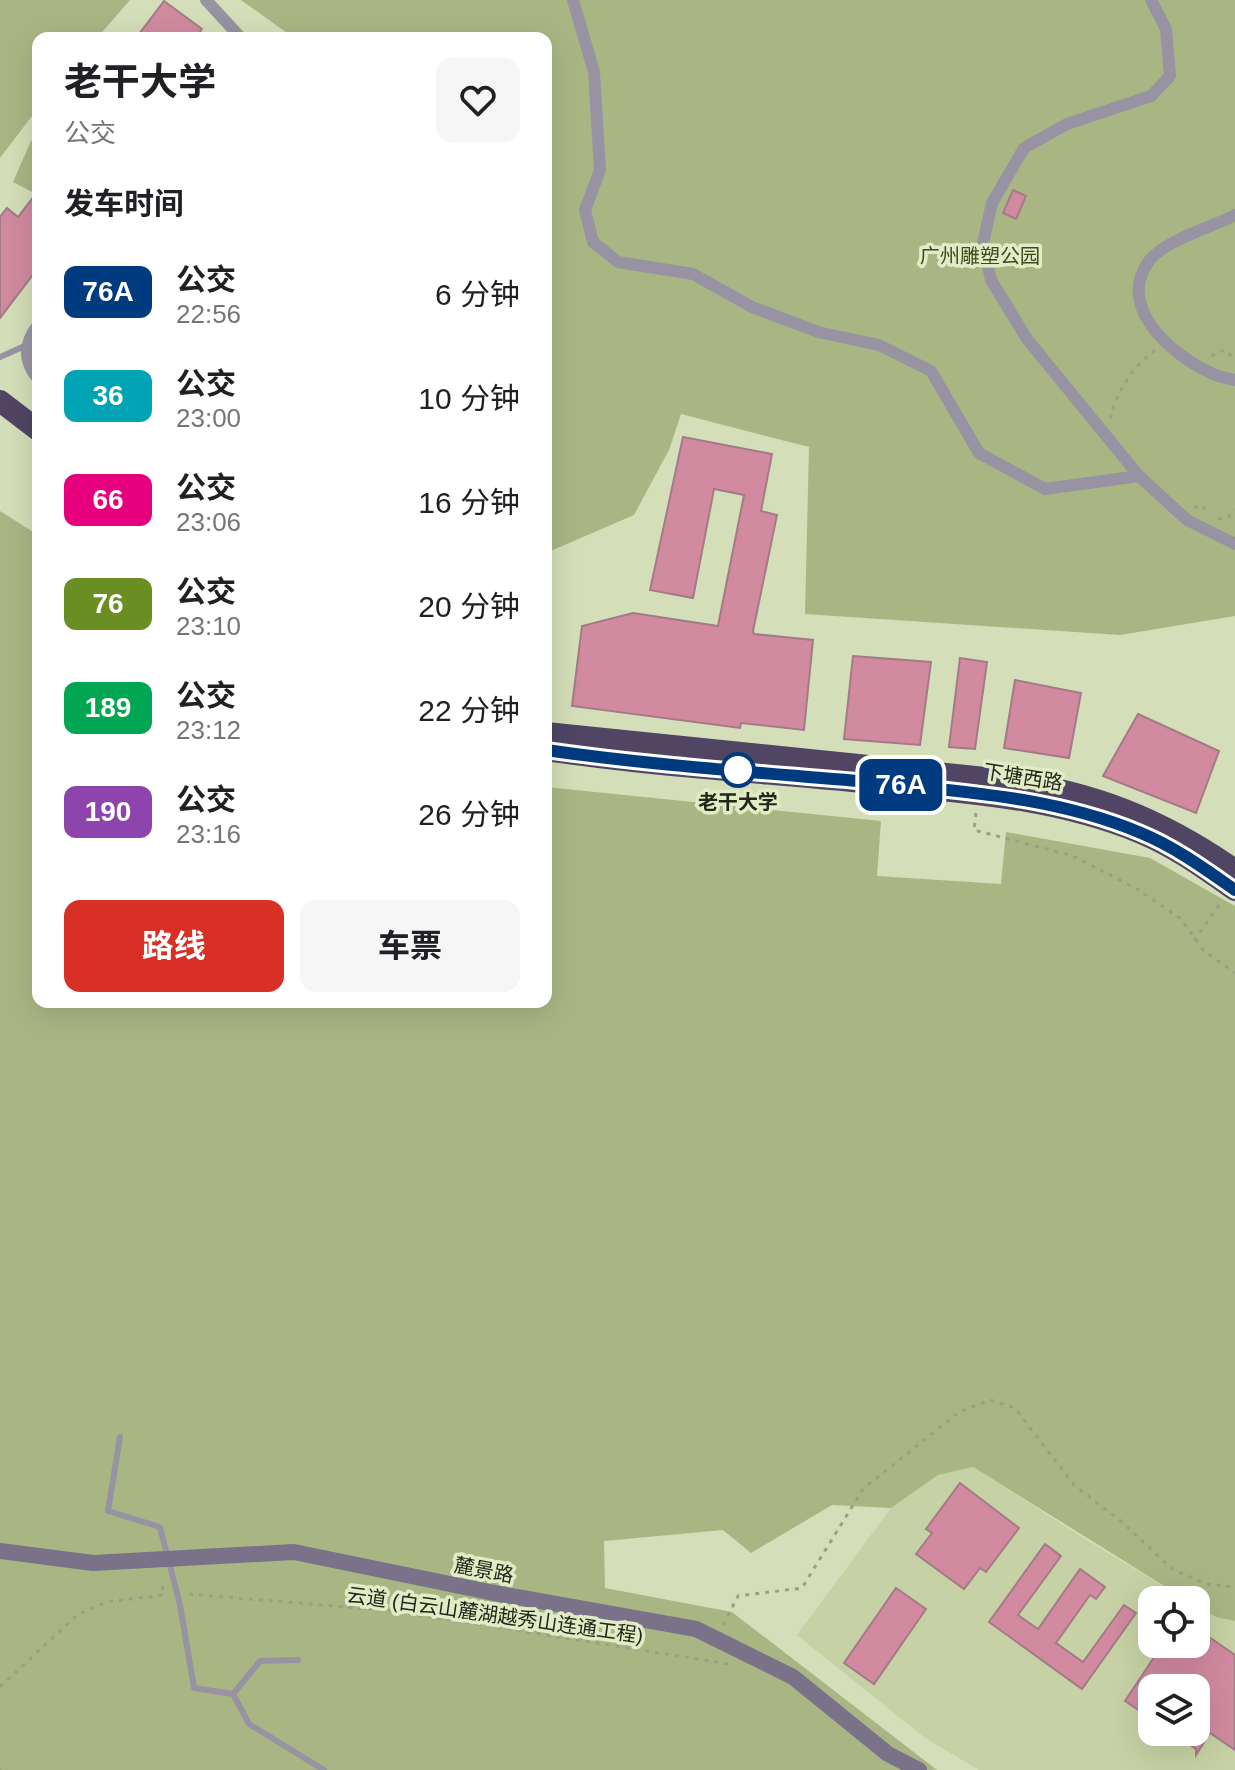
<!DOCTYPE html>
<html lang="zh">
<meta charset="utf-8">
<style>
body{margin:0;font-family:Arial,"Noto Sans SC",sans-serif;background:#f6f6f6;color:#202124;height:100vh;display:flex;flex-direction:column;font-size:30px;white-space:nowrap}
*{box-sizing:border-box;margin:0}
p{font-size:26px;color:#757577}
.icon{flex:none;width:44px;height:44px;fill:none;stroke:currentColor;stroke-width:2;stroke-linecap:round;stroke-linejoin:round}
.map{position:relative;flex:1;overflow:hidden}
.drawer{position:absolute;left:32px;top:32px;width:520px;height:976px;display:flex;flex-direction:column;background:#fff;border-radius:16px;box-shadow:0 8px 32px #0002}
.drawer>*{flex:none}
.badge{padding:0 16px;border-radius:12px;font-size:28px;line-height:52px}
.buttons{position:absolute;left:1138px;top:1586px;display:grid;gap:16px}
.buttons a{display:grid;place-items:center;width:72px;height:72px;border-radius:16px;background:#fff;box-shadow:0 8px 32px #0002;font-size:40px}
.map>.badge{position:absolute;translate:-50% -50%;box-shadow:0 0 0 4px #fff}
h2{padding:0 32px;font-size:30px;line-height:72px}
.round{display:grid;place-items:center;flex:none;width:84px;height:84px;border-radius:16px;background:#f6f6f6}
.head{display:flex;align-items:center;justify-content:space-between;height:136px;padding:0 32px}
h1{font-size:38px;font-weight:700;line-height:60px}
.button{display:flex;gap:16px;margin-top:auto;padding:16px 32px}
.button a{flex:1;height:92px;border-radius:16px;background:#d93025;color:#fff;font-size:32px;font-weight:700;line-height:92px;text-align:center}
.button a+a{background:#f6f6f6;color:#202124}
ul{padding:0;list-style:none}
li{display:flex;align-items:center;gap:24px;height:104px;padding:0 32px}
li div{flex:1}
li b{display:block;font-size:30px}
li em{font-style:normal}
li .badge{min-width:88px;font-weight:700;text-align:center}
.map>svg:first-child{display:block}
</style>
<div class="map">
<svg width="1235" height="1770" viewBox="0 0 1235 1770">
<rect width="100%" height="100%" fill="#d4deb8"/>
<path fill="#c6d2a5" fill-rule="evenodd" d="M973 1467 1090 1542 1187 1600H1152V1644H1196V1605L1216 1617 1235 1621V1770H979L925 1738 797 1635 891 1508 938 1475ZM1152 1688H1196V1732H1152Z"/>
<path fill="#a9b684" d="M0 0H130L97 38H38V108L0 158Z
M241 0H1235V616L1120 635 805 614 809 447 681 414 669 450 634 515 546 553V38H294Z
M38 132V195L13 182 31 141Z
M0 511 38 535V1002H546V787L881 821 877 876 1001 884 1006 832 1150 858 1235 906V1621L1216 1617 1196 1605V1600H1187L973 1467 938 1475 891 1508 832 1505 751 1553 723 1530 604 1541 605 1588 732 1612 937 1770H0Z"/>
<path fill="#d18a9f" stroke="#a37b87" stroke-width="2" d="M164 1 202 29 196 38H136Z
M1013 190 1026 196 1016 219 1003 213Z
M38 191V268L0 318V217L7 208 18 217Z
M683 437 772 454 761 511 777 515 753 631 754 634 813 640 804 730 741 723 740 728 572 706 582 626 633 613 718 626 744 495 714 489 693 598 650 590Z
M853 656 931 662 920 745 844 739Z
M960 658 987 662 975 749 949 747Z
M1015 680 1081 693 1069 758 1004 748Z
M1138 714 1219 751 1196 813 1103 776Z
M960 1483 1019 1528 986 1572 980 1568 964 1589 916 1554 932 1533 926 1529Z
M1045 1544 1061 1556 1018 1615 1038 1629 1080 1569 1105 1587 1096 1599 1090 1595 1056 1643 1083 1662 1124 1605 1136 1613 1082 1689 989 1622Z
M896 1588 926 1609 874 1684 844 1663Z
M1196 1628 1235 1655V1750L1210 1733 1196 1755V1749L1171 1732H1196V1688H1152V1719L1125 1701 1163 1644H1196Z"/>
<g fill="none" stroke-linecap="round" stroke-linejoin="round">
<path stroke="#99a183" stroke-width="3" stroke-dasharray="4 6" stroke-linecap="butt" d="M1211 356 1224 350 1235 358
M1110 419C1118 389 1131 369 1155 350
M1194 508 1201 505 1209 514
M1218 519 1227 518 1235 510
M976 813 974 830 1073 856 1137 889 1180 918 1205 952 1235 973
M1194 941 1221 902
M189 1594 394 1611 729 1664
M723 1625 738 1596 802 1588 863 1489 959 1412 990 1400 1015 1408 1074 1485 1122 1522 1172 1569 1206 1584 1235 1587
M0 1687 77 1615 107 1602 163 1595 162 1581
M0 1769V1770"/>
<path stroke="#9893a2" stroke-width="6" d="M0 357 27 345
M120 1437 108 1511 160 1527 180 1605 194 1688 233 1694 260 1661 298 1660
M233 1694 249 1724 324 1770"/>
<path stroke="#9893a2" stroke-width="12" d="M206 0 241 38
M573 0 594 72 600 170 585 210 593 242 618 262 693 274 752 307 818 332 879 345 931 371 979 453 1045 489 1139 476
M1151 0 1166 29 1170 76 1151 96 1067 124 1024 148 992 203 983 243 991 280 1027 339 1139 476 1187 520 1235 544
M1235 215C1210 228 1165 240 1149 261 1115 307 1172 355 1211 373 1218 377 1227 378 1235 380
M38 325C24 343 23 361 38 379"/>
<path stroke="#797288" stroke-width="16" d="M0 1551 93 1563 294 1552 489 1592 696 1629 793 1677 888 1754 919 1770"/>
<path stroke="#504664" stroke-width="22" d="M0 401 38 430
M546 733 1005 780C1094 792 1162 819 1235 870
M546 750C660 767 777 773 891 785 977 793 1061 800 1141 833 1175 847 1205 869 1235 890"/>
</g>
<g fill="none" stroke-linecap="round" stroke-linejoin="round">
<defs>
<path id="line" d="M546 750C656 766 768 773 879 783 969 792 1058 798 1141 833 1175 847 1205 869 1235 890"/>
</defs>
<use href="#line" stroke="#fff" stroke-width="18"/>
<use href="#line" stroke="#003b80" stroke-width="12"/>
</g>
<circle fill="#fff" stroke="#003b80" stroke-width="4" cx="738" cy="770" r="16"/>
<g text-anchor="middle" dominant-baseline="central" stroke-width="7" stroke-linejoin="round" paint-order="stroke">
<g font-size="20" fill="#3f4919" stroke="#e1ebc5">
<text x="980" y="256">广州雕塑公园</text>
</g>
<g font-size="20" fill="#232719" stroke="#e1ebc5">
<text transform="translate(1023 777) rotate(9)">下塘西路</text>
<text transform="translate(484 1570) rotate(11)">麓景路</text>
<text transform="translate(495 1615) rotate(8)">云道 (白云山麓湖越秀山连通工程)</text>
</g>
<g font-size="20" font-weight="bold" fill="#232719" stroke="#e1ebc5">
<text x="738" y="802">老干大学</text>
</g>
</g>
</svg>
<div class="buttons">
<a><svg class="icon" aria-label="locate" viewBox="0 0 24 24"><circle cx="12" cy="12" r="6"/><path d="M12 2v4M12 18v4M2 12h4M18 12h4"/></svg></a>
<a><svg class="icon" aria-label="layers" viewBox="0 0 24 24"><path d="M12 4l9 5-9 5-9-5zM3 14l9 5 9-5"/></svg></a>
</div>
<b class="badge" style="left:901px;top:785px;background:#003b80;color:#fff">76A</b>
<section class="drawer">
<div class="head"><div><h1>老干大学</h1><p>公交</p></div><a class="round"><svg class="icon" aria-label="heart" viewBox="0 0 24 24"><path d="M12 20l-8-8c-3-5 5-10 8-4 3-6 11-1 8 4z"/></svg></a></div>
<h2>发车时间</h2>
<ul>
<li><span class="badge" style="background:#003b80;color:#fff">76A</span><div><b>公交</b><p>22:56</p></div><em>6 分钟</em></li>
<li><span class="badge" style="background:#00a3b4;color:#fff">36</span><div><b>公交</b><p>23:00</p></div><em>10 分钟</em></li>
<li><span class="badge" style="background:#e6007e;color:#fff">66</span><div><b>公交</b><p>23:06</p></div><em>16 分钟</em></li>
<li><span class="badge" style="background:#6b8e23;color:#fff">76</span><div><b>公交</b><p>23:10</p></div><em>20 分钟</em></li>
<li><span class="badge" style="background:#00a651;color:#fff">189</span><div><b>公交</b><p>23:12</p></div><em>22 分钟</em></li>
<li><span class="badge" style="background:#8e44ad;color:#fff">190</span><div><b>公交</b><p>23:16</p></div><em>26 分钟</em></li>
</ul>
<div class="button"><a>路线</a><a>车票</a></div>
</section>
</div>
